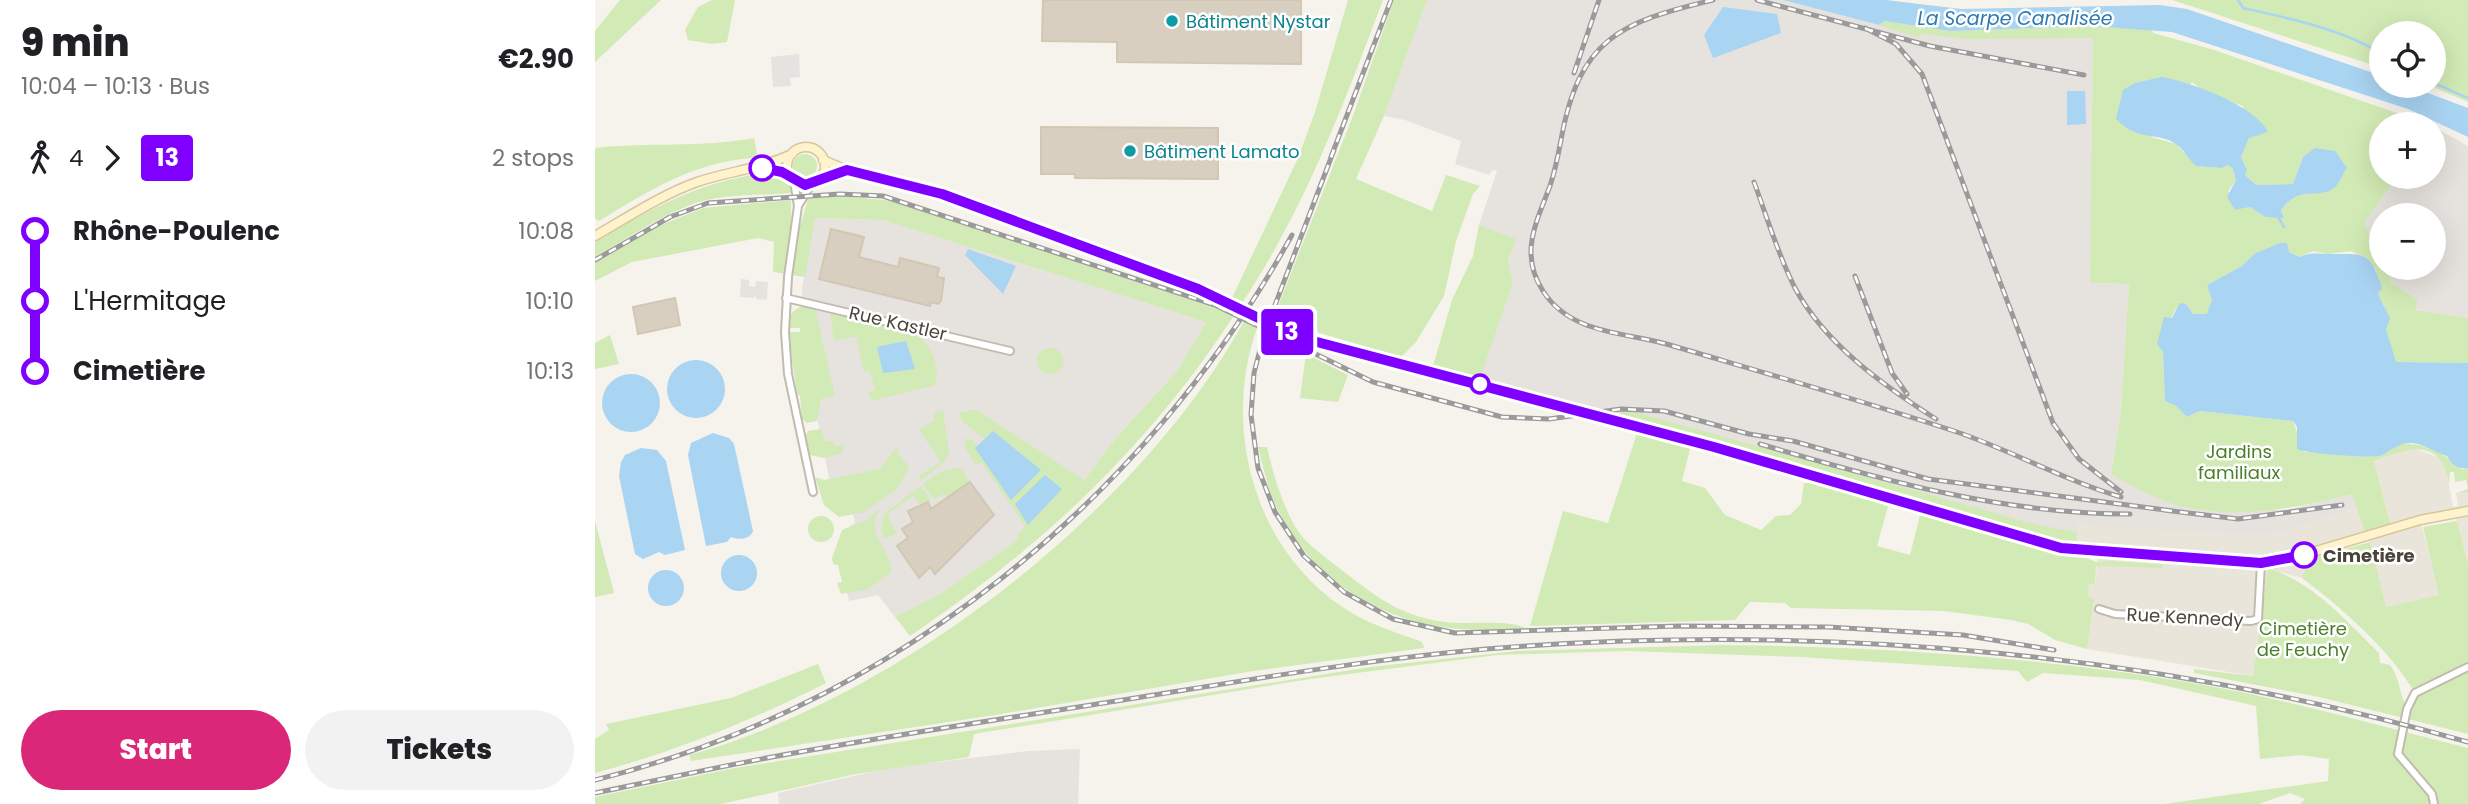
<!DOCTYPE html>
<meta charset="utf-8">
<style>
body{margin:0;font-family:Poppins,sans-serif;background:#f2f2f2;color:#202124;height:100vh;display:flex;flex-direction:column;font-size:26px;white-space:nowrap}
*{box-sizing:border-box;margin:0}
p{font-size:23px;color:#757577}
.icon{flex:none;width:38px;height:38px;fill:none;stroke:currentColor;stroke-width:2;stroke-linecap:round;stroke-linejoin:round}
.map{position:relative;flex:1;overflow:hidden}
.drawer{display:flex;flex-direction:column;background:#fff;width:595px}
.drawer>*{flex:none}
.badge{padding:0 14px;border-radius:5px;font-size:24px;line-height:46px}
.controls{position:absolute;left:1774px;top:21px;display:grid;gap:14px}
.controls a{display:grid;place-items:center;width:77px;height:77px;border-radius:50%;background:#fff;box-shadow:0 7px 28px #0002;font-size:35px}
.map>.badge{position:absolute;translate:-50% -50%;box-shadow:0 0 0 4px #fff}
.legs{display:flex;align-items:center;gap:10px;height:77px;padding:0 21px;font-size:23px}
.legs p{margin-inline-start:auto}
.overview{display:flex;align-items:center;justify-content:space-between;height:119px;padding:0 21px}
h1{font-size:38px;font-weight:800;line-height:52px}
.action{display:flex;gap:14px;margin-top:auto;padding:14px 21px}
.action a{flex:1;height:80px;border-radius:42px;background:#db2777;color:#fff;font-size:28px;font-weight:800;line-height:80px;text-align:center}
.action a+a{background:#f2f2f2;color:#202124}
ul{padding:0 21px;list-style:none}
li{display:flex;align-items:center;gap:24px;height:70px;font-size:26px}
li i{display:grid;place-items:center;width:10px;height:100%;margin:0 9px;background:currentColor}
li i::after{content:'';width:18px;height:18px;margin:-9px;border:5px solid;border-radius:50%;background:#fff}
li p{margin-inline-start:auto}
li:first-child i{background:linear-gradient(#0000 50%,currentColor 0)}
li:last-child i{background:linear-gradient(currentColor 50%,#0000 0)}
main{display:flex;flex:1;min-height:0}
.map>svg:first-child{display:block}
</style>
<main>
<section class="drawer">
<div class="overview"><div><h1>9 min</h1><p>10:04 – 10:13 · Bus</p></div><b>€2.90</b></div>
<div class="legs"><svg class="icon" aria-label="walk" viewBox="0 0 24 24"><circle cx="13" cy="4" r="2"/><path d="M13 8l-2 6 4 7M11 14l-3 7M7 12l3-4h3l4 4"/></svg>4<svg class="icon" aria-label="forward" viewBox="0 0 24 24"><path d="M9 5l7 7-7 7"/></svg><b class="badge" style="background:#8000ff;color:#fff">13</b><p>2 stops</p></div>
<ul>
<li><i style="color:#8000ff"></i><b>Rhône-Poulenc</b><p>10:08</p></li>
<li><i style="color:#8000ff"></i><span>L'Hermitage</span><p>10:10</p></li>
<li><i style="color:#8000ff"></i><b>Cimetière</b><p>10:13</p></li>
</ul>
<div class="action"><a>Start</a><a>Tickets</a></div>
</section>
<div class="map">
<svg width="1873" height="804" viewBox="0 0 1873 804">
<rect width="100%" height="100%" fill="#f6f3ec"/>
<path fill="#eae5da" d="M1817 448 1843 457 1852 473 1858 507 1863 506 1861 493 1873 492V564L1860 513 1825 520 1845 595 1791 607 1773 536 1715 554 1707 578 1673 569 1658 676 1492 649 1499 601 1493 596 1494 584 1500 585 1503 553 1480 550 1483 522 1677 535 1763 508 1770 532 1796 528 1779 461Z"/>
<path fill="#e6e2dd" d="M832 0H1188L1284 25 1289 21 1355 31 1498 26 1496 283 1534 284 1526 410 1516 473 1591 507 1691 510 1757 494 1763 508 1677 535 1495 526 1483 523 1480 550 883 383 918 283 913 263 920 239 884 225 902 171 898 170 894 175 860 164 866 141 810 120 789 116Z
M1839 127 1873 146V318L1820 310 1823 300 1796 282 1791 268H1839V215H1787V259L1769 223 1802 177H1839Z
M220 218 290 220 611 322 583 370 520 439 489 480 425 539 347 593 300 617 283 595 254 601 248 574 256 525 260 523 258 514 237 493 205 332 207 288Z
M485 749 483 804H184L183 793 294 768 434 751Z"/>
<path fill="#d2eab5" fill-rule="evenodd" d="M25 0H66L0 62V31Z
M117 0H140L132 42 117 44 93 40 90 30 103 7Z
M753 0H788C748 106 710 208 647 303L637 298 703 158 720 112Z
M799 0H832L789 116 761 179 837 211 851 175 885 186 878 194 861 241 849 296 821 342 806 357 678 319 759 113Z
M1577 0H1873V102L1836 86H1839V33H1787V68Z
M1289 21 1355 31 1498 26 1557 29 1558 33 1616 49 1825 121 1823 124H1787V177H1802L1769 223 1787 259V268H1791L1796 282 1823 300 1820 310 1873 318V363L1800 362 1791 329 1790 307 1783 294 1781 270 1771 258 1756 251 1734 254 1718 251 1704 257 1694 252 1691 243 1659 254 1647 266 1612 285 1617 300 1613 314H1598L1591 304 1581 309 1562 344 1568 352 1570 401 1581 406 1592 417 1604 411 1698 421 1709 452C1731 452 1757 459 1779 455 1786 454 1792 448 1799 446 1824 439 1848 452 1867 469L1873 468V492L1861 493 1873 489 1871 480 1860 482 1859 472H1855L1854 483C1844 434 1811 450 1779 461L1796 528 1770 532 1757 494C1703 508 1646 519 1590 507 1563 501 1539 487 1516 474L1526 410 1534 284 1495 283 1498 38 1374 39 1329 34 1322 37 1284 25ZM1597 82 1610 92 1648 106 1654 138 1646 157 1651 167 1650 175 1661 185 1698 184 1708 157 1729 193C1711 191 1697 195 1686 210L1689 217H1670L1655 207 1640 210 1633 191 1641 180 1638 169 1633 165 1627 168 1601 166 1581 144 1556 137Z
M159 138 162 154 158 158C99 162 53 191 4 221L0 219V148C53 142 107 148 159 138Z
M198 166a12 12 0 1 1 24 0a12 12 0 1 1-24 0Z
M169 173 190 177 197 184V193C163 196 127 193 95 205 62 218 31 239 0 257V241C59 208 100 183 169 173Z
M245 196 298 201 626 310 638 317C550 451 447 546 315 636L300 617 347 593 424 539 422 534 429 528V524L386 462 381 465 371 449 369 439H376L383 446 380 449 398 431 390 439 367 421 364 413 380 409 489 480 520 439 583 370 611 322 289 220 220 218 210 277 178 272 179 242 163 238 37 262 0 281V262L61 227 108 208 196 200V222L206 224 213 199ZM467 489 434 524 420 505 431 494Z
M884 225 921 239 913 262 918 283 885 378 838 366 857 300 878 256Z
M208 306 220 308 240 396 226 399 222 421 212 423 207 419 205 396 202 394 194 337V332H206L205 328H194C194 316 196 310 208 306Z
M235 311 315 331C333 339 347 365 340 385L277 401 273 392 280 390 275 371 269 372 261 336 239 341Z
M649 321 662 328C627 427 658 548 749 608 773 624 800 632 827 642L829 648 658 671 400 715 96 761 94 755C303 698 545 511 649 321Z
M15 335 24 364 0 369V343Z
M442 361a13 13 0 1 1 26 0a13 13 0 1 1-26 0Z
M711 354 753 375 743 402 705 398Z
M1030 409 1443 525 1482 532 1481 545 1024 414Z
M348 410 354 454 347 464 326 480 323 476 346 462 324 430 340 420 339 413Z
M1044 427 1097 441 1087 481 1110 488 1130 515 1166 530 1181 516 1195 515 1206 504 1209 483H1228L1293 506 1282 546 1315 555 1325 515 1452 552 1491 558 1504 563 1512 561 1568 564V568L1501 566 1500 585 1494 584 1493 596 1499 600 1492 649 1460 640 1433 624 1416 620 1349 611 1196 608 1190 603 1155 602 1140 620 935 626 968 511 1013 523Z
M226 429 231 442 238 441 239 447 250 444 247 453 229 458 215 455 211 435 213 431Z
M302 447 314 467 302 489 269 512 244 517 229 505 220 477 229 480 285 469Z
M663 447H672C678 474 687 504 701 528 710 542 722 551 735 561 774 590 799 616 851 622 873 625 913 619 930 628 825 640 728 604 680 504 672 486 668 466 663 447Z
M362 468 367 470 375 482 352 498 349 494 339 499 328 484 346 472Z
M326 486 336 500 325 505 318 496 292 514 302 534 289 538 286 530 289 514Z
M285 509C268 537 298 549 296 572L273 589 246 594 242 583 247 582 243 565 238 564 237 558 247 530 272 520Z
M213 529a13 13 0 1 1 26 0a13 13 0 1 1-26 0Z
M0 521 19 593 0 597Z
M1862 521 1873 564V734L1724 697 1599 673V669L1658 676 1673 568C1719 583 1750 620 1784 653L1785 663 1795 665C1806 679 1804 698 1815 711L1821 698 1820 693C1794 649 1748 609 1707 578L1714 559 1775 542 1791 607 1844 595 1828 527Z
M1127 645C1286 647 1447 657 1604 684 1695 700 1784 726 1873 748V804H1705L1710 799 1695 793 1664 804H1569L1733 781 1734 759 1705 755 1665 759 1661 706 1545 680 1448 673 1432 682 1423 671 1206 657 1032 651 902 655 715 679 379 734 374 757 261 774 126 804H0V797L140 768 775 667 922 651Z
M223 664 231 683C156 721 82 751 0 773V739L14 730 11 724 136 698Z"/>
<path fill="#e5e3e0" d="M204 54 205 77 195 78 196 86 178 87 176 57Z
M146 279 154 280V286L160 287 161 281 173 282 172 300 161 299 160 294 159 298 145 297Z
M324 430 346 462 323 476 303 454 302 447Z"/>
<path fill="#a9d4f2" d="M1188 0H1291L1366 9 1565 5 1592 9 1787 76V86H1814L1873 108V137L1813 109 1577 32 1498 26 1355 31 1289 21 1284 25Z
M1128 7 1182 14 1186 33 1118 58 1109 35Z
M1567 77C1595 82 1660 105 1673 132L1654 138 1646 157 1652 170 1650 175 1661 185 1698 184 1708 157 1720 148 1740 151 1752 168C1748 173 1745 183 1740 187 1724 201 1706 183 1686 210L1689 218 1670 217 1655 207 1640 210 1632 197 1641 180 1638 169 1633 165 1627 168 1601 166C1594 160 1589 150 1582 145 1563 130 1546 144 1521 119L1528 90 1540 83Z
M1472 91H1490L1491 124 1472 125Z
M1685 243H1692L1694 252 1704 257C1717 252 1722 254 1736 254 1770 254 1775 251 1787 288L1783 294 1795 318 1791 329 1801 362 1873 363V468C1863 469 1857 465 1852 456 1840 453 1830 444 1817 443 1804 443 1798 449 1787 455 1779 459 1712 454 1702 449V427L1698 421 1604 411 1592 417 1581 406 1570 401 1568 352 1562 344 1569 317 1577 318 1585 303 1591 304 1598 314H1612L1617 300 1612 285 1647 266 1659 254Z
M373 249 421 266 408 294 370 255Z
M311 341 320 369 288 373 282 347Z
M72 389a29 29 0 1 1 58 0a29 29 0 1 1-58 0Z
M7 403a29 29 0 1 1 58 0a29 29 0 1 1-58 0Z
M398 431 446 470 416 500 380 448Z
M118 433 134 438 139 444 158 531C155 540 143 540 136 537L132 542 111 546 93 455 96 443Z
M46 448 62 450 71 461 90 550 70 555 64 552 48 559 40 554 24 476 26 462 30 455Z
M450 475 467 489 433 525 420 504Z
M126 573a18 18 0 1 1 36 0a18 18 0 1 1-36 0Z
M53 588a18 18 0 1 1 36 0a18 18 0 1 1-36 0Z"/>
<g fill="none" stroke-linecap="round" stroke-linejoin="round">
<path stroke="#a9d4f2" stroke-width="2.5" d="M1643 0 1648 8C1693 18 1747 29 1787 54
M1839 83 1873 98
M1682 215 1689 227"/>
</g>
<path fill="#d8cfc1" stroke="#d3c7b4" stroke-width="2" d="M448 0H706V64L522 62V42L447 41Z
M446 127 623 128V179L480 178V174H446Z
M236 229 269 237 264 257 303 267 305 258 344 268 342 277 349 278 346 301 343 304 336 302 335 306 224 279Z
M80 298 85 325 43 334 38 307Z
M375 482 399 515 340 574 335 567 324 578 302 546 313 538 307 529 318 522 313 511 333 502 336 509Z"/>
<g fill="none" stroke-linecap="round" stroke-linejoin="round">
<defs>
<path id="street" d="M199 181 203 206
M217 183 203 206 193 277 190 332 193 374 218 492
M191 298 415 351
M1504 609 1520 614 1656 621 1663 619 1666 563
M1839 804 1837 794 1803 754 1812 709 1820 693 1873 667"/>
<path id="secondary" d="M192 166a19 19 0 1 1 38 0a19 19 0 1 1-38 0Z
M228 160 252 170 301 180 405 213 602 289 703 337 1119 447 1466 548 1681 563 1825 520 1873 511
M168 168 194 174
M0 236C33 217 66 195 102 182 135 171 165 169 197 154"/>
</defs>
<use href="#street" stroke="#c2bbae" stroke-width="10"/>
<use href="#secondary" stroke="#d6c79b" stroke-width="11"/>
<use href="#street" stroke="#fff" stroke-width="6"/>
<use href="#secondary" stroke="#fff3cd" stroke-width="8"/>
<defs>
<path id="rail" d="M1118 0C1025 22 984 39 966 140 963 156 960 171 955 186 941 223 924 254 948 291 976 335 1031 332 1075 345 1170 373 1265 400 1359 431 1416 450 1468 480 1526 497
M1162 0 1335 46 1489 75
M1270 28 1301 44 1327 74 1458 423 1484 459 1526 492
M979 73 1004 0
M739 150 669 334 659 373 656 415 663 468 680 512 709 556 749 592 798 619 860 633 1083 626 1233 627 1368 635 1459 650
M736 157 796 0
M1159 182C1172 217 1183 255 1200 288 1230 344 1289 386 1341 419
M0 260 75 217 113 203 245 194 288 196 620 305 778 382 907 417 954 419 1026 409 1069 411 1154 434 1198 441 1333 479 1578 511
M1260 276 1297 373 1312 394
M1165 444C1287 480 1407 514 1535 514
M1569 510 1643 519 1747 505
M0 780C299 705 549 502 697 235
M0 793C59 781 118 768 177 757 296 735 415 718 534 699 666 678 797 655 931 646 1247 625 1567 655 1873 742"/>
</defs>
<use href="#rail" stroke="#9a9a9a" stroke-width="5"/>
<use href="#rail" stroke="#fff" stroke-width="2.5" stroke-dasharray="8" stroke-linecap="butt"/>
</g>
<g fill="none" stroke-linecap="round" stroke-linejoin="round">
<defs>
<path id="line-1" d="M167 168 187 172 210 185 252 170 347 194 603 289 703 337 1119 447 1466 548 1666 563 1709 555"/>
</defs>
<use href="#line-1" stroke="#fff" stroke-width="16"/>
<use href="#line-1" stroke="#8000ff" stroke-width="10"/>
</g>
<g fill="#0f9aa8" stroke="#fff" stroke-width="2.5">
<circle cx="577" cy="21" r="7"/>
<circle cx="535" cy="151" r="7"/>
</g>
<g fill="#fff" stroke="#8000ff" stroke-width="3.5">
<circle cx="167" cy="168" r="12"/>
<circle cx="885" cy="384" r="9"/>
<circle cx="1709" cy="555" r="12"/>
</g>
<g text-anchor="middle" dominant-baseline="central" stroke-width="5" stroke-linejoin="round" paint-order="stroke">
<g font-size="18" fill="#0d838f" stroke="#fff" text-anchor="start">
<text x="591" y="21">Bâtiment Nystar</text>
<text x="549" y="151">Bâtiment Lamato</text>
</g>
<g font-size="18" fill="#4b4439" stroke="#fff">
<text transform="translate(303 323) rotate(13)">Rue Kastler</text>
<text transform="translate(1590 617) rotate(3)">Rue Kennedy</text>
</g>
<g font-size="18" fill="#4a7f2a" stroke="#fff">
<text x="1644" y="451">Jardins<tspan x="1644" dy="21">familiaux</tspan></text>
<text x="1708" y="628">Cimetière<tspan x="1708" dy="21">de Feuchy</tspan></text>
</g>
<g font-size="18" font-weight="bold" fill="#4b4439" stroke="#fff" text-anchor="start">
<text x="1728" y="555">Cimetière</text>
</g>
<g font-size="19" font-style="italic" fill="#2e7ab2" stroke="#fff">
<text x="1420" y="18">La Scarpe Canalisée</text>
</g>
</g>
</svg>
<div class="controls">
<a><svg class="icon" aria-label="locate" viewBox="0 0 24 24"><circle cx="12" cy="12" r="6"/><path d="M12 2v4M12 18v4M2 12h4M18 12h4"/></svg></a>
<a>+</a>
<a>−</a>
</div>
<b class="badge" style="left:692px;top:332px;background:#8000ff;color:#fff">13</b>
</div>
</main>
